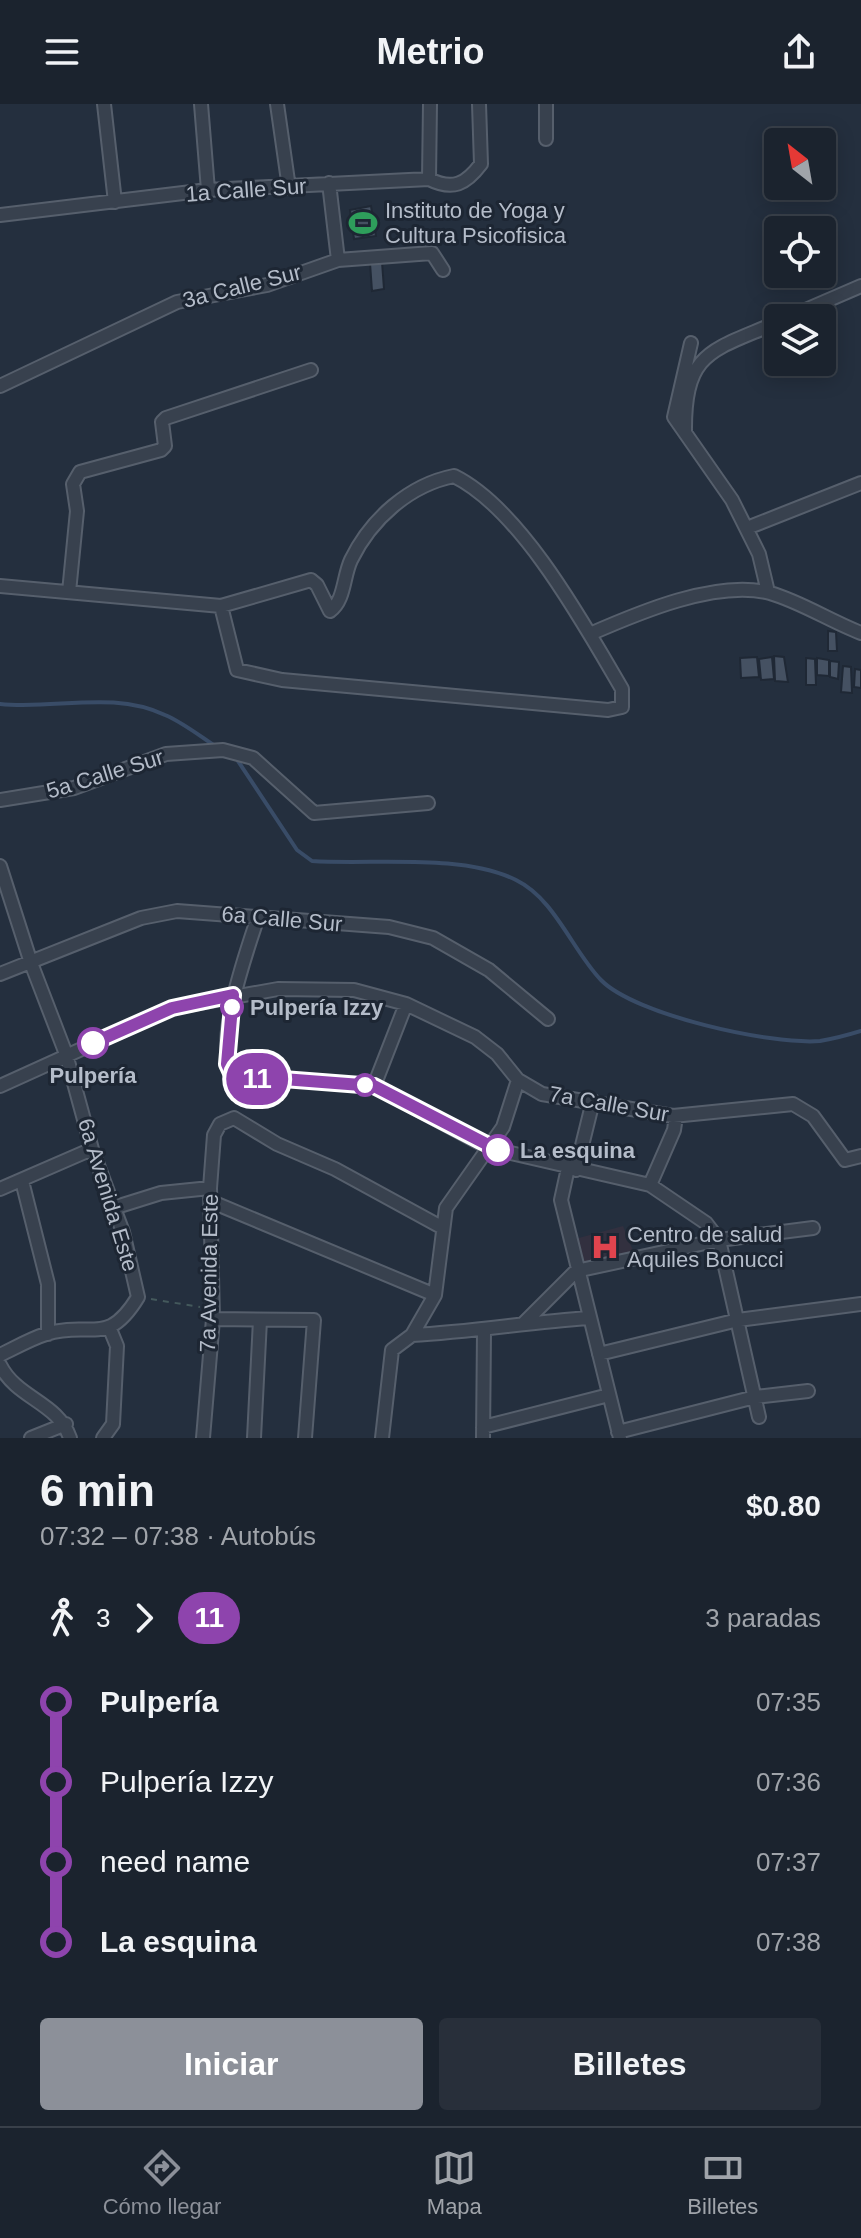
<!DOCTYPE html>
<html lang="es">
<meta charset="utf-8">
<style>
body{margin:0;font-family:Helvetica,sans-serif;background:#282f3a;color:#f1f3f6;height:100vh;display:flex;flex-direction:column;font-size:30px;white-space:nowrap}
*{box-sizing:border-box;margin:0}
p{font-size:26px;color:#a0a4aa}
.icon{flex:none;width:44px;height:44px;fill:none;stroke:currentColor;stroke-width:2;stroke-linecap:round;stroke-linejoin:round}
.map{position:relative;height:1334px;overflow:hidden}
.panel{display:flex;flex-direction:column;background:#1b232e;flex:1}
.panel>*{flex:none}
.badge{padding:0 16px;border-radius:26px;font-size:28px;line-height:52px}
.needle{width:52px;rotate:329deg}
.tools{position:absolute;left:764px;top:24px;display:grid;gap:16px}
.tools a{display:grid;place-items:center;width:72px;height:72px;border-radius:8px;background:#1b232e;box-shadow:0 4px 20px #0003,0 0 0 2px #39404a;font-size:40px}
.map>.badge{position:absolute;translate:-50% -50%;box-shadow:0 0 0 4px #fff}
.legs{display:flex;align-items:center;gap:12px;height:88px;padding:0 40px;font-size:26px}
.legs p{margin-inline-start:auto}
.overview{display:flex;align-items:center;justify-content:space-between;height:136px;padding:0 40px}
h1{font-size:44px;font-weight:700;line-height:60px}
.cta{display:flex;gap:16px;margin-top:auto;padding:16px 40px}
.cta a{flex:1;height:92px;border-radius:8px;background:#8c9099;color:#fff;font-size:32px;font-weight:700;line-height:92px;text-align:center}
.cta a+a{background:#282f3a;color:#f1f3f6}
ul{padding:0 40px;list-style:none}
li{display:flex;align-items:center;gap:28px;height:80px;font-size:30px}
li i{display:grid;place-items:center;width:12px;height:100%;margin:0 10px;background:currentColor}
li i::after{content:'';width:20px;height:20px;margin:-10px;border:6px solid;border-radius:50%;background:#1b232e}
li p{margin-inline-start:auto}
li:first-child i{background:linear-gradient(#0000 50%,currentColor 0)}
li:last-child i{background:linear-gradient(currentColor 50%,#0000 0)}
header{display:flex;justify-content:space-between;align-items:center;height:104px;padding:0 40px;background:#1b232e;font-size:36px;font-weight:700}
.tabs{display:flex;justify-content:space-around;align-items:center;height:112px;border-top:2px solid #39404a;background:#1b232e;font-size:22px;color:#a0a4aa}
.tabs a{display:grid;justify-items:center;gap:4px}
.tabs .active{color:#8c9099}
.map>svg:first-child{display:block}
</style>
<header><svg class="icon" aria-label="menu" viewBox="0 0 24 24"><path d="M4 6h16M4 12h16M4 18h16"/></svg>Metrio<svg class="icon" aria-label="share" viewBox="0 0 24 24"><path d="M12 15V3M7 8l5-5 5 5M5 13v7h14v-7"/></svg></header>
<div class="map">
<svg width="861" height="1334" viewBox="0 0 861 1334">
<rect width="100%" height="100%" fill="#242f3e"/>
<path fill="#32303f" d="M623 1122 634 1149 584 1161 575 1135Z"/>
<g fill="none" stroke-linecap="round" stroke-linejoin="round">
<path stroke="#394c67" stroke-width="4" d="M0 600C55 606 112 586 165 611 184 619 201 633 218 644
M236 654 297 746 312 757C373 761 461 749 516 776 555 795 572 846 601 876 635 911 771 941 820 937 833 935 848 931 861 927"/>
</g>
<path fill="#455162" stroke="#1f2835" stroke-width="2" d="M371 102 376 132 354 135 350 106Z
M382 158 384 185 372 187 370 159Z
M828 527 836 528 837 547H828Z
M774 552 784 553 788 578 775 577Z
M757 553 759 573 741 574 740 554Z
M772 553 774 575 761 576 759 555Z
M806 554 815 555 816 581H806Z
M817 554 829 556V572L817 571Z
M830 557 839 558 838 575 830 573Z
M843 562 851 563 852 589 841 588Z
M855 565 861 566V584L854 583Z"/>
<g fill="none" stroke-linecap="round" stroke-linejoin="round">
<defs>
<path id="minor" d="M104 0 115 98
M201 0 208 86
M277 0 289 84
M546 35V0
M429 75 430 0
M329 79 338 156
M0 111 208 86 429 75C453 87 466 80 481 60L479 0
M787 214 861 182
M691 239 674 313 732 396 759 450 768 488
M0 282 177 198 267 181 338 156 432 149 443 166
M685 329C684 246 712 247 778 218
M747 424 861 379
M0 482 221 502 311 476 317 481 330 507C345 496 343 473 351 456 371 415 409 381 454 372 521 405 584 520 622 585V603L608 606 282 576 237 566 221 502
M69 488 77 407 73 380 80 368 161 346 165 342 162 318 166 314 311 266
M590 530C638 509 717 475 770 489 801 498 830 517 861 529
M0 696 74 684 166 650 223 646 253 654 314 709 428 699
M0 762 31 859 66 950 92 1045 123 1128 138 1193C107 1244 91 1216 46 1230 30 1235 15 1244 0 1251
M257 816C245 852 215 937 232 971L374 982 489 1044 650 1081 706 1119 719 1136 759 1313
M0 870 141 814 177 807 389 823 433 834 489 866 548 915
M0 982 172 904 278 885 354 886 406 900 475 933 497 950 518 976 542 990 673 1012 793 1000 813 1012 845 1056 861 1052
M374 982 406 900
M568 1064 561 1096 620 1334
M576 1066 593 997
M22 1077 48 1180V1230
M650 1081 674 1026 676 1012
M0 1085 92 1045
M212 1098 435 1191
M113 1104 161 1089 210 1084
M213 1215 314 1216 305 1334
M524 1219 576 1167 719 1136 813 1124
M412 1231C472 1228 529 1218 589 1214
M599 1250 738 1216 861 1200
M0 1261C17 1295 58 1298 70 1334
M483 1323 609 1291
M618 1328 755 1293 808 1287
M31 1334 66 1320
M103 1334 113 1320 117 1242 110 1225
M203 1334 213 1215 210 1084 214 1031 220 1020 234 1014 277 1040 335 1065 443 1124
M254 1334 260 1216
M382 1334 392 1246 412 1231 435 1191 446 1104 503 1023 518 976
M483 1334 484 1228"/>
</defs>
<use href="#minor" stroke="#565f6c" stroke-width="16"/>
<path stroke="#44595c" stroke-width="2" stroke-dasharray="6 6" stroke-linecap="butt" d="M151 1195 200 1203"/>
<use href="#minor" stroke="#38414e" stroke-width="12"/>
</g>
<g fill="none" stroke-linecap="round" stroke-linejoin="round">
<defs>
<path id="line-1" d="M93 939 172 904 233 891 227 960 232 971 374 982 498 1046"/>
</defs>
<use href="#line-1" stroke="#fff" stroke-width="18"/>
<use href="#line-1" stroke="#8e44ad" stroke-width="12"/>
</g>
<defs>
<symbol id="stadium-bare" viewBox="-9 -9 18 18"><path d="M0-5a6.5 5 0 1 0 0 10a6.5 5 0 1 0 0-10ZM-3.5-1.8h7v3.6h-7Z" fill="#2e9e5b" stroke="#1d2633" stroke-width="2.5" paint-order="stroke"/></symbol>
<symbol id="hospital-bare" viewBox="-9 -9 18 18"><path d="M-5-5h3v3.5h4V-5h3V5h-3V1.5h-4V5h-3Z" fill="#e0444e" stroke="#1d2633" stroke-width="2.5" paint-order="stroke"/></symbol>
</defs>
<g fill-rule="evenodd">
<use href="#stadium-bare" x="343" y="99" width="40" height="40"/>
<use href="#hospital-bare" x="585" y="1123" width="40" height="40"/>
</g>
<g fill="#fff" stroke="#8e44ad" stroke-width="4">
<circle cx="232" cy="903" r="10"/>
<circle cx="93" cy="939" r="14"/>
<circle cx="365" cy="981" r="10"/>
<circle cx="498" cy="1046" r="14"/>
</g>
<g text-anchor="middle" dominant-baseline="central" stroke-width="6" stroke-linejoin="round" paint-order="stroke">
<g font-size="22" fill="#b4bcc9" stroke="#1d2633">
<text transform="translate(246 86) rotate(-4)">1a Calle Sur</text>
<text transform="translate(242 182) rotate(-14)">3a Calle Sur</text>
<text transform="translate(105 670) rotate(-17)">5a Calle Sur</text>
<text transform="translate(282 815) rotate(5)">6a Calle Sur</text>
<text transform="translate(609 1000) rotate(10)">7a Calle Sur</text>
<text transform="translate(108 1091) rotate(73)">6a Avenida Este</text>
<text transform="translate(209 1169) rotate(-89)">7a Avenida Este</text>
</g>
<g font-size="22" fill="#b4bcc9" stroke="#1d2633" text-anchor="start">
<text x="385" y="106">Instituto de Yoga y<tspan x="385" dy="25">Cultura Psicofisica</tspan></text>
<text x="627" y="1130">Centro de salud<tspan x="627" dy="25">Aquiles Bonucci</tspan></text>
</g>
<g font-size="22" font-weight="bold" fill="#b4bcc9" stroke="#1d2633" text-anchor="start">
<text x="250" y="903">Pulpería Izzy</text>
<text x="93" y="971" text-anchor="middle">Pulpería</text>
<text x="520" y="1046">La esquina</text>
</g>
</g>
</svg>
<div class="tools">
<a><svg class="needle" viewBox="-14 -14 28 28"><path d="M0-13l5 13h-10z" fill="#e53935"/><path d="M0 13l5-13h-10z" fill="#a0a4aa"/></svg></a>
<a><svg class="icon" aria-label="locate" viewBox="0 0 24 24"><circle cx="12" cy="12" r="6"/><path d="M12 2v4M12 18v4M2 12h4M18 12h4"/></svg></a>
<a><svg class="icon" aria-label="layers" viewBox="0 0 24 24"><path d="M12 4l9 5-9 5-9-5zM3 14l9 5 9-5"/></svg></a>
</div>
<b class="badge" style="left:257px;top:975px;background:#8e44ad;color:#fff">11</b>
</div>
<section class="panel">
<div class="overview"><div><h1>6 min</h1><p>07:32 – 07:38 · Autobús</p></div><b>$0.80</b></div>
<div class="legs"><svg class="icon" aria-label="walk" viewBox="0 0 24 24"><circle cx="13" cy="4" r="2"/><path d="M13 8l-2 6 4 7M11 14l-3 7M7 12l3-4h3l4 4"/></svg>3<svg class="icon" aria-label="forward" viewBox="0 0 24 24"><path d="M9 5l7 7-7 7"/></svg><b class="badge" style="background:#8e44ad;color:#fff">11</b><p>3 paradas</p></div>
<ul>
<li><i style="color:#8e44ad"></i><b>Pulpería</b><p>07:35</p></li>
<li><i style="color:#8e44ad"></i><span>Pulpería Izzy</span><p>07:36</p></li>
<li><i style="color:#8e44ad"></i><span>need name</span><p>07:37</p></li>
<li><i style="color:#8e44ad"></i><b>La esquina</b><p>07:38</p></li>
</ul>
<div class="cta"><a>Iniciar</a><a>Billetes</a></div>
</section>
<nav class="tabs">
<a class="active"><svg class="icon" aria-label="directions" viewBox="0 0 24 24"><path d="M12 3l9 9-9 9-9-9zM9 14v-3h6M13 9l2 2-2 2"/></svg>Cómo llegar</a>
<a><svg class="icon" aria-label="map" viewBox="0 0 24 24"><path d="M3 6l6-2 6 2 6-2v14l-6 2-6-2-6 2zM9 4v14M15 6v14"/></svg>Mapa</a>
<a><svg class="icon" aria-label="tickets" viewBox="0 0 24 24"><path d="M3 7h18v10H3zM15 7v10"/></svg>Billetes</a>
</nav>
